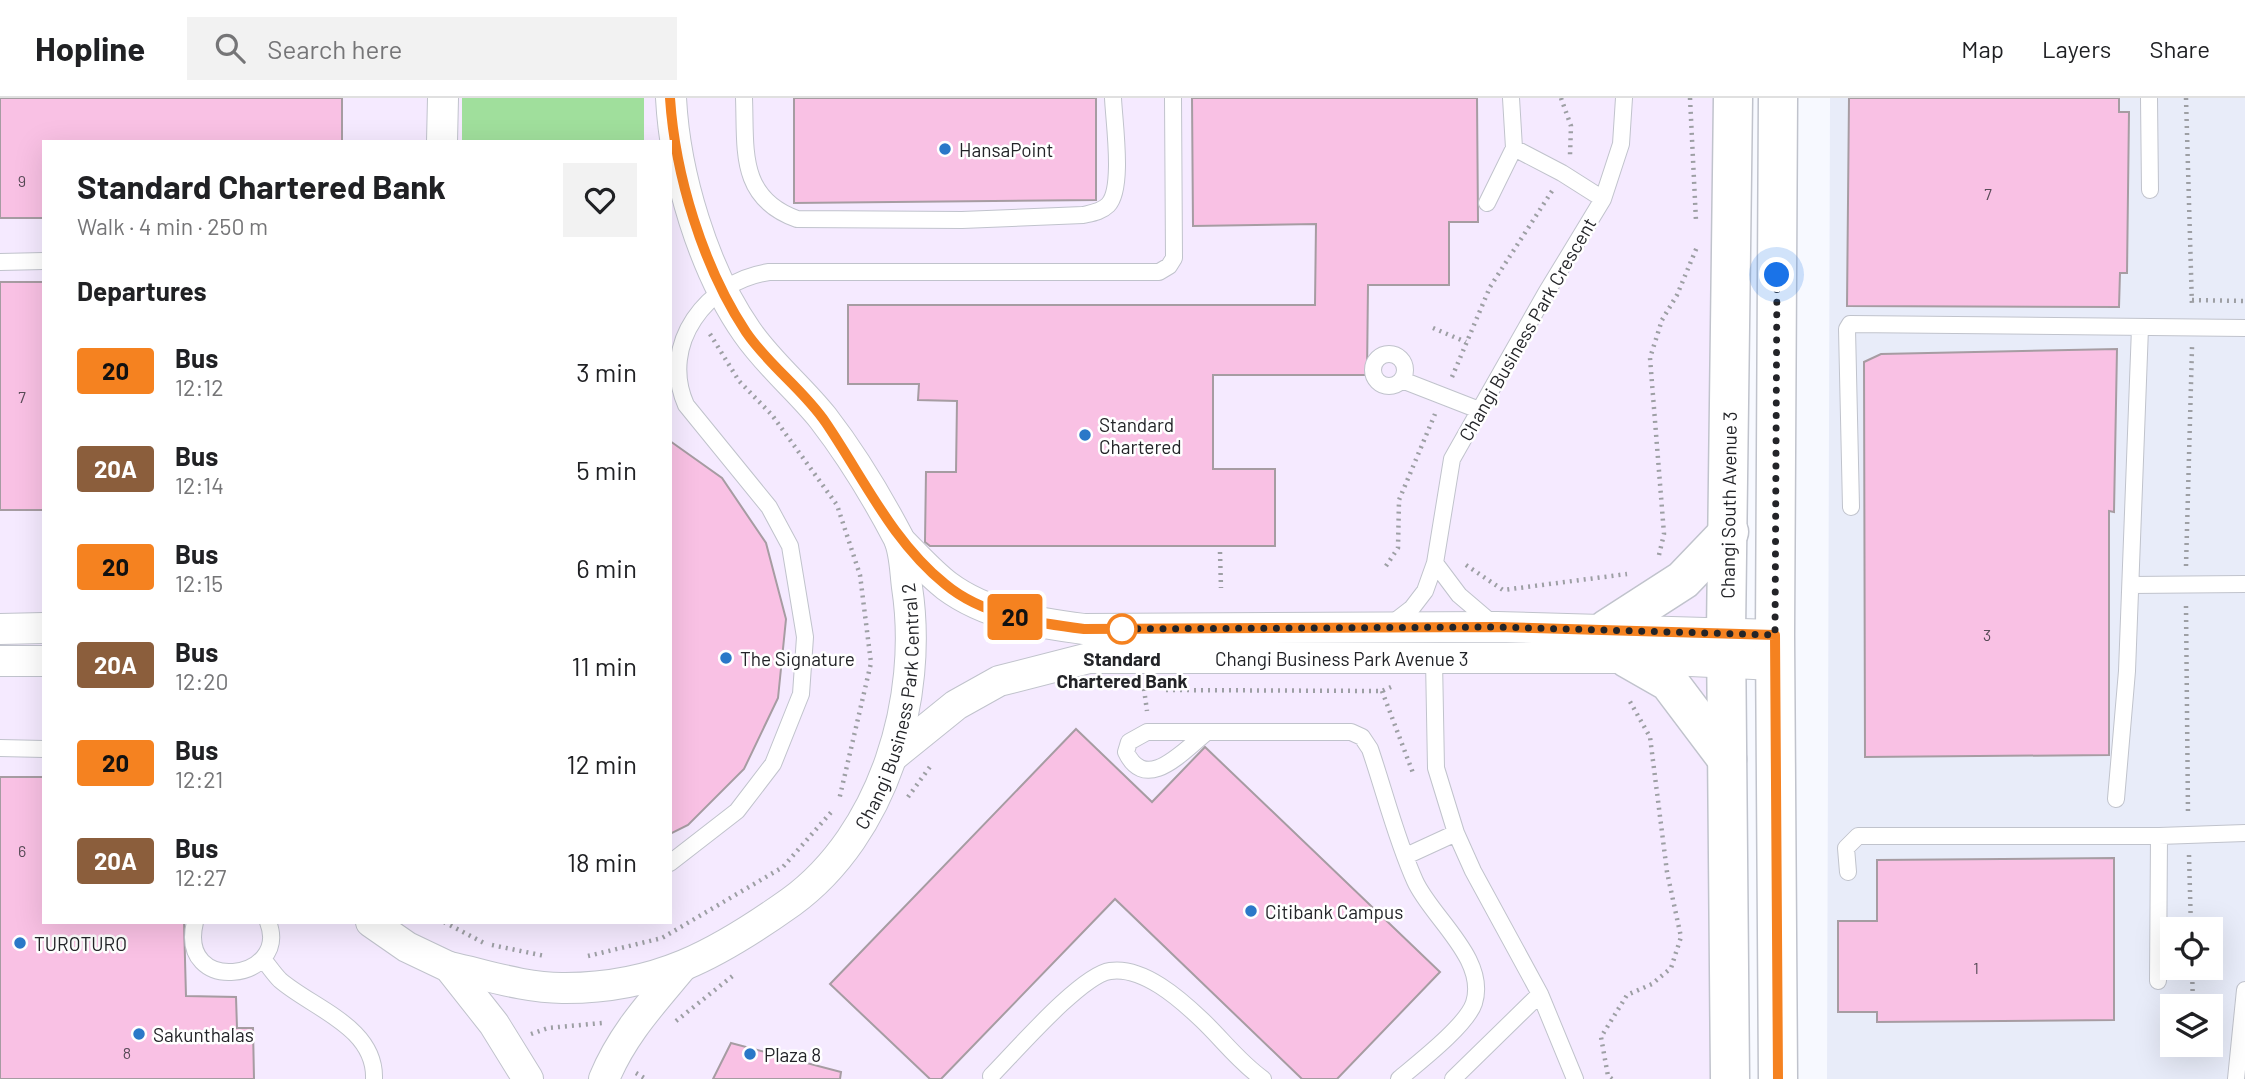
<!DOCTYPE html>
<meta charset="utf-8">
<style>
body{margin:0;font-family:Barlow,sans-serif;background:#f2f2f2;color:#202124;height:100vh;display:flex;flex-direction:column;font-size:26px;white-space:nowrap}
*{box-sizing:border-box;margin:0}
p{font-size:23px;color:#757577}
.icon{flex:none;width:38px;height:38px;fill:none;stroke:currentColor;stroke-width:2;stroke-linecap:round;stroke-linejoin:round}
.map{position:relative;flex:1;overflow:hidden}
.drawer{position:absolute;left:42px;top:42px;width:630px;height:784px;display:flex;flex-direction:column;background:#fff;border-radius:0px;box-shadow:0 7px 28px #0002}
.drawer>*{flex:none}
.badge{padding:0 14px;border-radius:5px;font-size:24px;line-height:46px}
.buttons{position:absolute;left:2160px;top:819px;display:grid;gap:14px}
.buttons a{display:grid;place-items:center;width:63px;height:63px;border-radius:0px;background:#fff;box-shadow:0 7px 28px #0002;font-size:35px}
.you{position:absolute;width:35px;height:35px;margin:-18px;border:5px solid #fff;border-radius:50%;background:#1a73e8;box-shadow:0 0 0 10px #1a73e833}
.map>.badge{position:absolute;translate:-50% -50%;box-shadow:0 0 0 4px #fff}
h2{padding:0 35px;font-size:26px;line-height:63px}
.round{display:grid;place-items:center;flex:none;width:74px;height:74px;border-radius:0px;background:#f2f2f2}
.head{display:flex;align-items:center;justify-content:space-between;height:119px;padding:0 35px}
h1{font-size:33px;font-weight:700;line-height:52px}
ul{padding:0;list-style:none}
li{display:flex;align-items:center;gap:21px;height:98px;padding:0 35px}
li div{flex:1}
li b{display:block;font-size:26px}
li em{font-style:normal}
li .badge{min-width:77px;font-weight:700;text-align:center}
header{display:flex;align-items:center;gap:42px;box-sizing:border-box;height:98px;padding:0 35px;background:#fff;border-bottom:2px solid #e0e0e0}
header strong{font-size:33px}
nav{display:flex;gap:38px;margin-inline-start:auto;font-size:24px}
.search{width:490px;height:63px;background:#f2f2f2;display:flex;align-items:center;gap:18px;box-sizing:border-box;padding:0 24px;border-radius:0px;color:#757577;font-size:26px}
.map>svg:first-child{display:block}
</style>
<header>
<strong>Hopline</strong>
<div class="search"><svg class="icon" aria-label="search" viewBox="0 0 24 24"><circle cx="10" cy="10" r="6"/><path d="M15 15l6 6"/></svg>Search here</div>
<nav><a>Map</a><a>Layers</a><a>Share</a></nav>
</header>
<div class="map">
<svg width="2245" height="981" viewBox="0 0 2245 981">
<rect width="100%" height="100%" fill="#f7f9ff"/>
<path fill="#f5eaff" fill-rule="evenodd" d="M0 0H1717L1716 981H0ZM44 44H670V824H44Z"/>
<path fill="#e8ecf9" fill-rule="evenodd" d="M1830 0H2245V981H1827ZM2172 831H2210V870H2172ZM2172 908H2210V947H2172Z"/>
<path fill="#a0df9c" d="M462 0H644V44H462Z"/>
<path fill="#f9c1e4" stroke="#a69ca2" stroke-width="2" d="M0 0H342V44H44V120H0Z
M794 0H1096V102L794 105Z
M1192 0H1477L1478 124H1449V187H1368L1367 277H1213V371H1275V448H930L925 444 926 374H956L957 303 918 302 919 286H848V207H1315L1316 126 1193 128Z
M1849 0H2119V14H2129L2127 175H2120L2119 209 1847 208Z
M0 184H44V412H0Z
M2117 251 2114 414 2109 413V657L1865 659 1864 264 1881 256Z
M670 343 722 380 766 445 786 521 778 600 744 671 688 727 670 736Z
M1076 631 1152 704 1205 649 1440 874 1337 981H1302L1115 801 941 981H930L830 886Z
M0 679H44V824H184L186 898 236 899 237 930H253L254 981H0Z
M2114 760V922L1877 924V914H1838V823H1877V762Z
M731 945 841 974 840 981H713Z"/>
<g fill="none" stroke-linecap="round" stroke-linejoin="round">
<defs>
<path id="lane" d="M744 0C746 51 738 100 797 121L962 122 1083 117C1092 115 1101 114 1108 107 1124 91 1114 24 1113 0
M2149 0 2150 92
M1514 50 1562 75 1603 101
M1487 105 1514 50 1511 0
M0 164 44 163
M1373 272a16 16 0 1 1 32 0a16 16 0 1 1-32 0Z
M1402 282 1479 312
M1851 409 1847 231 1850 226 2245 230
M1435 465 1459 497 1493 526
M2131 487 2245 486
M1390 527 1412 510 1425 493 1435 465 1452 361 1546 195 1603 101 1621 46 1624 0
M1434 562 1436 670 1456 735 1473 773 1540 896 1575 981
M1206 635C1183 653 1146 696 1126 654L1129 644 1147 634H1351L1362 639 1370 651C1385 695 1396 741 1415 783 1431 819 1488 861 1474 905 1467 927 1418 965 1399 981
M0 650 44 651
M2116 701 2127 573 2140 230
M1406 758 1456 735
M670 765 737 713 773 666 801 596 805 539 790 448 769 409 686 307C659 246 707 183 769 174H1159L1169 168 1174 160 1173 0
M1848 774 1846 750 1858 738H2159L2245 735
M195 824C177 898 291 883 268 824
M263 861C268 867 274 876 280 882 312 910 376 929 374 981
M2158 883 2159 738
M991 978C1014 955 1081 877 1110 873 1143 868 1180 901 1202 922 1223 942 1239 964 1263 981
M1453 981 1540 896
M2236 981 2245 892"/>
<g id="street">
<path d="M442 44 443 0"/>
<path d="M900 443C915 458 930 475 947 488 986 517 1037 525 1084 531L1497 529 1775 537"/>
<path d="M0 531 44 530"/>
<path d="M0 563H44"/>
<path id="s1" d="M893 658 956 607 999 583 1089 560H1627L1775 567"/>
<path d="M371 824 407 849 449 869 494 926 528 981"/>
<path id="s2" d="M449 869C486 877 525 890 562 890 656 891 718 856 791 804 884 736 924 600 907 489 905 474 905 453 898 439 878 401 850 355 823 320 799 290 769 266 747 234 703 171 675 76 671 0"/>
<path d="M604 981C622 937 651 906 681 870"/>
</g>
<g id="secondary">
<path d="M1778 0 1775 537 1778 981"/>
<path d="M1607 531 1683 482 1729 434"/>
<path d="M1627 560 1669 584 1727 661"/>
<path id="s3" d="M1730 981 1726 534 1733 0"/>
</g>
</defs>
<use href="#lane" stroke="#c0c3cc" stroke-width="18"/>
<use href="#street" stroke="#c0c3cc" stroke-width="32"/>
<use href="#secondary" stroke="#c0c3cc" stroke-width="41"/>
<path stroke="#9d9fa4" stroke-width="4.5" stroke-dasharray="2 5" stroke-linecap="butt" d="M1561 0 1571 28 1570 57
M1690 0 1696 123
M2186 0 2192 209
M2192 202 2245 203
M1433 230 1466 244
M710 236 739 283 772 317 837 407 860 477 871 565 839 702
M1452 279 1490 189 1552 93
M1220 454 1221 490
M1659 457 1664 436 1650 260 1662 222 1677 197 1697 149
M1466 467 1503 492 1627 476
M1386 468 1398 450 1399 402 1435 316
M2186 468 2192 249
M2186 508 2188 716
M1144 591 1147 613
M1166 592 1382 593 1391 589
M1382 593 1413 675
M908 699 932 666
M2189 757 2191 831
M444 824 484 845
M492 847 545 858
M588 858 662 840 783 769 833 712
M2192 870 2193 908
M676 923 735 876
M531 936 548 930 602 925
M2194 947 2220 948
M636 975 646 981
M1612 981 1608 978 1601 939 1627 897 1652 886 1671 870 1681 839 1667 774 1650 639 1628 600"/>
<use href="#lane" stroke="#fff" stroke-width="16"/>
<use href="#street" stroke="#fff" stroke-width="30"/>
<use href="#secondary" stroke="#fff" stroke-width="38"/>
</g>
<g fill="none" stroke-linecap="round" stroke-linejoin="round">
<defs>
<path id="line" d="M670 0C675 77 703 169 746 234 769 268 804 292 826 325 864 381 892 443 945 486 983 518 1037 525 1084 531L1497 529 1775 537 1778 981"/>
</defs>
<use href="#line" stroke="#fff" stroke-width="16"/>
<use href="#line" stroke="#f58220" stroke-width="10"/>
<path stroke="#232428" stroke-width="7" stroke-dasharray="0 12.6" d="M1122 531H1111L1497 529 1775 537 1777 177"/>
</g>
<g fill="#2b78c8" stroke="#fff" stroke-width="2.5">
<circle cx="945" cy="51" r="7"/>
<circle cx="1085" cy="337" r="7"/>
<circle cx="726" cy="560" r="7"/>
<circle cx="1251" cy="813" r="7"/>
<circle cx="20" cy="845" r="7"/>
<circle cx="139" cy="936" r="7"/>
<circle cx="750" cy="956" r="7"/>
</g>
<circle fill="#fff" stroke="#f58220" stroke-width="3.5" cx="1122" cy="531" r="14"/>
<g text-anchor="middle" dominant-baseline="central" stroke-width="5" stroke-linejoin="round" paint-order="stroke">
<g font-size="16" fill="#584b57">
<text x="22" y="82">9</text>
<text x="1988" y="95">7</text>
<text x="22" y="298">7</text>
<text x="1987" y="536">3</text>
<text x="22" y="752">6</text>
<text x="1976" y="869">1</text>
<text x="127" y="954">8</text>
</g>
<g font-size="19" fill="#232428" stroke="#fff" text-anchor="start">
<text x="959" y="51">HansaPoint</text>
<text x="1099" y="326">Standard<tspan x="1099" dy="22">Chartered</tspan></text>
<text x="740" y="560">The Signature</text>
<text x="1265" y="813">Citibank Campus</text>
<text x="34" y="845">TUROTURO</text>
<text x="153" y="936">Sakunthalas</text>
<text x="764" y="956">Plaza 8</text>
</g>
<g font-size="19" fill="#232428" stroke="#fff">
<text transform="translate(1527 231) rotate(-60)">Changi Business Park Crescent</text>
<text stroke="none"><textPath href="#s3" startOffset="574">Changi South Avenue 3</textPath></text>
<text stroke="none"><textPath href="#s1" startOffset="476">Changi Business Park Avenue 3</textPath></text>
<text stroke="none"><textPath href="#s2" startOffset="593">Changi Business Park Central 2</textPath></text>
</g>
<g font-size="19" font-weight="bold" fill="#232428" stroke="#fff">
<text x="1122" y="560">Standard<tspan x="1122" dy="22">Chartered Bank</tspan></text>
</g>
</g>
</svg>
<div class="buttons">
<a><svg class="icon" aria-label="locate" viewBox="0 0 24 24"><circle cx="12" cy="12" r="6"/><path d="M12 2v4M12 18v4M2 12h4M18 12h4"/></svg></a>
<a><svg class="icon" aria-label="layers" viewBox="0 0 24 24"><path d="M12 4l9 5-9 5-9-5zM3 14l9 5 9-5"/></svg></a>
</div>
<div class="you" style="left:1777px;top:177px"></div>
<b class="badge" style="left:1015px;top:519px;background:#f58220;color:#111">20</b>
<section class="drawer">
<div class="head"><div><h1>Standard Chartered Bank</h1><p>Walk · 4 min · 250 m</p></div><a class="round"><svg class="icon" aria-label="heart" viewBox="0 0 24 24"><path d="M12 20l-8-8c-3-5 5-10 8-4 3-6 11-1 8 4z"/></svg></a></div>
<h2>Departures</h2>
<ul>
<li><span class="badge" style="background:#f58220;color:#111">20</span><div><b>Bus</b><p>12:12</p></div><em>3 min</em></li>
<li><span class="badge" style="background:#8b5e3c;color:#fff">20A</span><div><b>Bus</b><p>12:14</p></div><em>5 min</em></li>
<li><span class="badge" style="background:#f58220;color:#111">20</span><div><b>Bus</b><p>12:15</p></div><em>6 min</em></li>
<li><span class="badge" style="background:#8b5e3c;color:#fff">20A</span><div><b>Bus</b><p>12:20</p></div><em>11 min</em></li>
<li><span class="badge" style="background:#f58220;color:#111">20</span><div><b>Bus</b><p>12:21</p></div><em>12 min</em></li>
<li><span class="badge" style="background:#8b5e3c;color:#fff">20A</span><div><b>Bus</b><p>12:27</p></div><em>18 min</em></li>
</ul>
</section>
</div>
